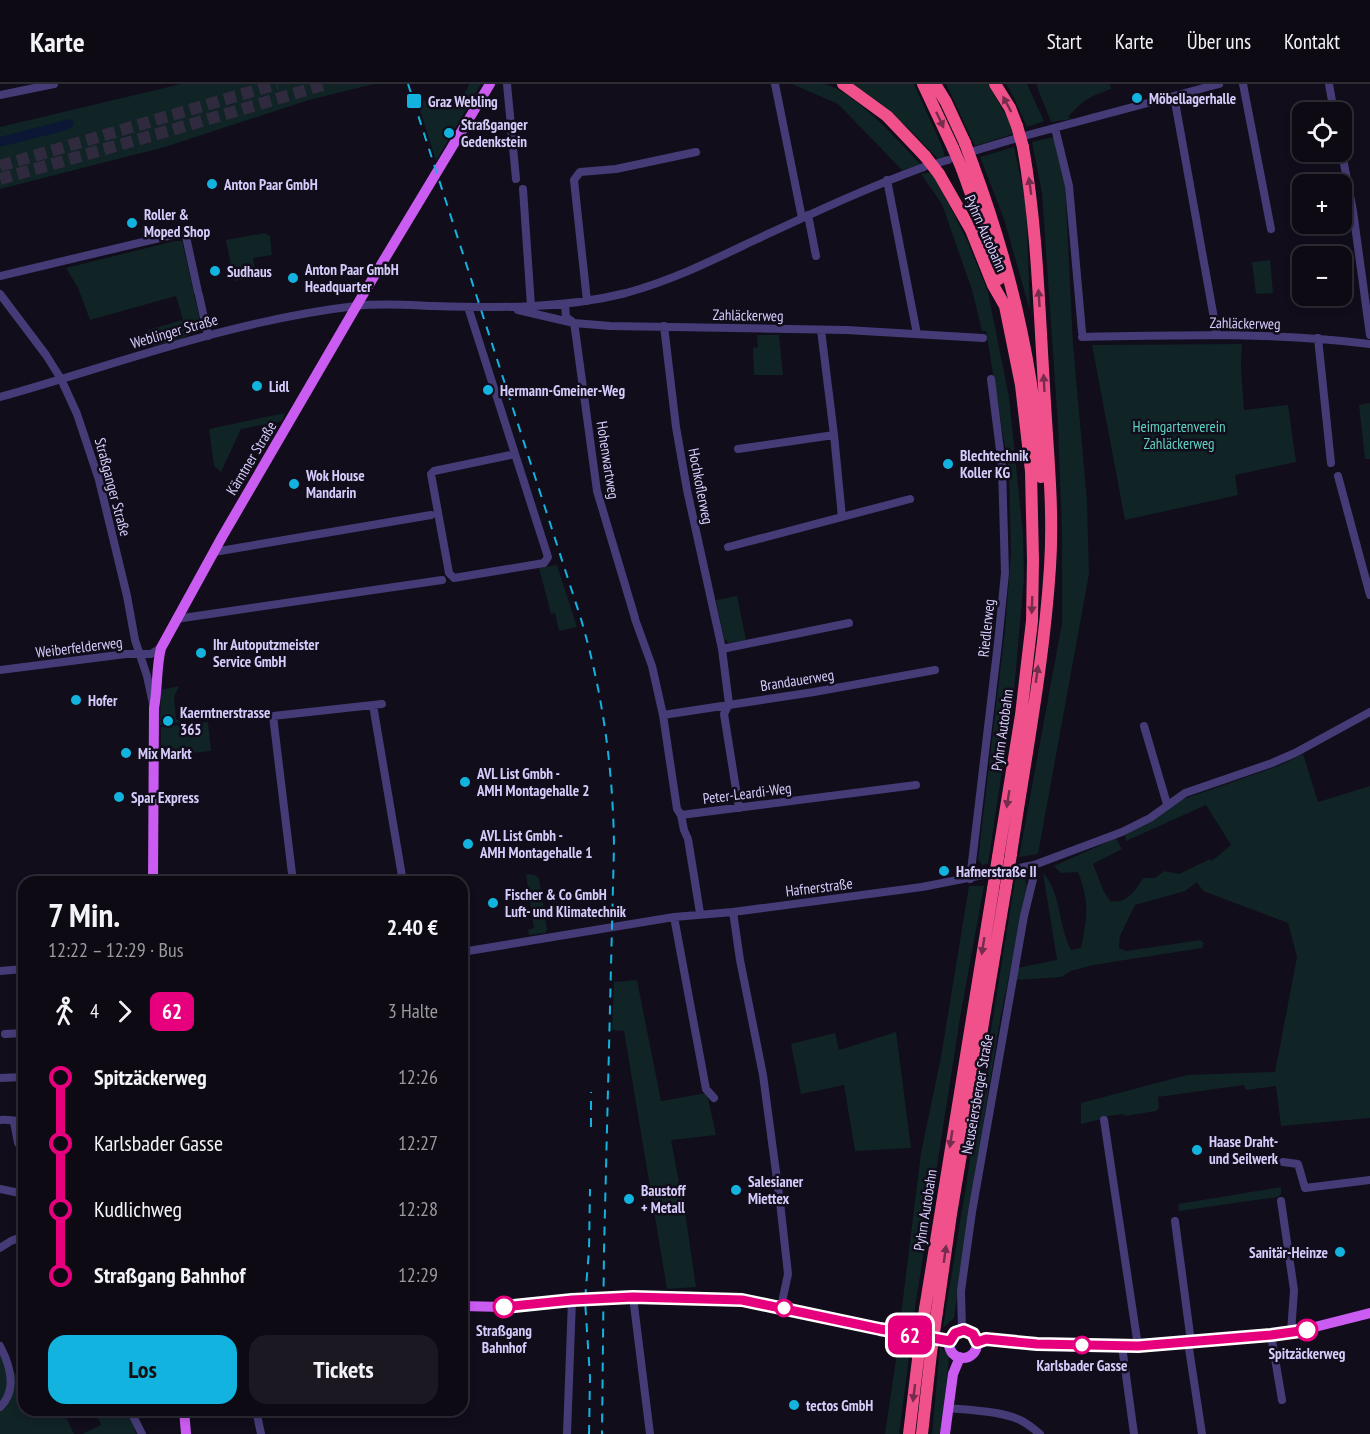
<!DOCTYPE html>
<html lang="de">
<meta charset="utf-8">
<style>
body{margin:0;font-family:"PT Sans Narrow",sans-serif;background:#1b1822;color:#f1f3f6;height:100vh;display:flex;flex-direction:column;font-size:22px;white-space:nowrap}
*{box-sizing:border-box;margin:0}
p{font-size:20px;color:#9a9aa0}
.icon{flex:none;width:33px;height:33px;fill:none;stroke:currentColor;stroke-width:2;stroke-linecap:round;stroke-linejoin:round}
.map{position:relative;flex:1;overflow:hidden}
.details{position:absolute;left:18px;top:792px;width:450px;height:540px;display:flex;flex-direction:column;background:#0d0a14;border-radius:18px;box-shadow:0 3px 9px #0003,0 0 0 2px #2d2b34}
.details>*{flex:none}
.badge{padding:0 12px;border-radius:9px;font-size:21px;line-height:39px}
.controls{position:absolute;left:1292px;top:18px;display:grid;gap:12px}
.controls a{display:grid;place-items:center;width:60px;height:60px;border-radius:12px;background:#0d0a14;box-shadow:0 3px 9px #0003,0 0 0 2px #2d2b34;font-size:30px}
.map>.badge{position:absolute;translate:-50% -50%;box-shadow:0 0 0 3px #fff}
.legs{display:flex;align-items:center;gap:9px;height:66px;padding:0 30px;font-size:20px}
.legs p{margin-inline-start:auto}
.headline{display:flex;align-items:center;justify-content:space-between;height:102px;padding:0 30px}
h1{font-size:33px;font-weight:600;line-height:45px}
.cta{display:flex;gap:12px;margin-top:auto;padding:12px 30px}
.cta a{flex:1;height:69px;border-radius:18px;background:#13b3df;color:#111;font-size:24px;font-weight:600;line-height:69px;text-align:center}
.cta a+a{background:#1b1822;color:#f1f3f6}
ul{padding:0 30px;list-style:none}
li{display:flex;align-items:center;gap:21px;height:66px;font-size:22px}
li i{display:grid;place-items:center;width:9px;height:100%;margin:0 8px;background:currentColor}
li i::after{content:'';width:15px;height:15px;margin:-8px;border:4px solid;border-radius:50%;background:#0d0a14}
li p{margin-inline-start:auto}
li:first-child i{background:linear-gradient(#0000 50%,currentColor 0)}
li:last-child i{background:linear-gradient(currentColor 50%,#0000 0)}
header{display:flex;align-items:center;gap:36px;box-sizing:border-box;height:84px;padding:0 30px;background:#0d0a14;border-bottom:2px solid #2d2b34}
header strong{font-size:28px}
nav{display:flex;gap:33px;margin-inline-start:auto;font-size:21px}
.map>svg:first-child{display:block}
</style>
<header>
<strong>Karte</strong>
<nav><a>Start</a><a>Karte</a><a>Über uns</a><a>Kontakt</a></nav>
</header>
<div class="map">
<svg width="1370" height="1350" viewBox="0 0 1370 1350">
<rect width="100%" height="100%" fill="#110d1b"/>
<path fill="#102325" d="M181 0H374L309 16 165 63 0 105V43Z
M469 0H481L436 77 419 23 421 22 417 9C420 12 424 17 428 19 445 26 464 16 469 0Z
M792 0C802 0 815 0 825 0 856 9 899 57 921 81L902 86 838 20Z
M854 0H914L942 62 945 73 938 75 907 43Z
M946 0H988L1009 37 1013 50 975 62Z
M1006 0H1027L1044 37 1027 43 1013 12Z
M1036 0H1110L1111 5C1089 13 1084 15 1068 33L1072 35 1051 38Z
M1054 53 1065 97 1073 260 1087 417 1089 490 1038 770 1019 773 1062 539V451L1058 341 1042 109 1032 58Z
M1014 63 1026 119 1030 227 1004 135 980 73Z
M932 88 967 156 988 208 1009 313 1023 450 1024 495 1014 607 988 780 982 781 978 775 1005 546 1011 469 1009 388 986 247H982L972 206 942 120 921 90Z
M265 149 270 152 272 171 253 174 255 185 265 183 267 191 234 197 226 156Z
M175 157H182L200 236 198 247 180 255 153 262 148 246 183 236 176 212 90 236 78 204 66 184Z
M1270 176 1273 209 1256 210 1252 178Z
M757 251H779L783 291H754L753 264 758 263Z
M1242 260 1241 283 1244 326 1288 321 1296 378 1235 391 1238 411 1125 436 1092 261Z
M1370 319V375H1365L1359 321Z
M285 329 282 337 241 345 221 388 214 382 209 345Z
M557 481 577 543 559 547 555 529 551 530 539 484Z
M737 512 746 556 729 559 724 555 716 516Z
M179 602 174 613 176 635 181 638 160 641 161 606Z
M208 638 211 667 161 672V643Z
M1303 670 1318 718 1370 702V1034L1281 1042 1276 1002 1246 1006 1244 1001 1158 1013 1159 1024 1156 1027 1125 1032 1124 1030 1108 1032 1106 1034 1081 1040V1019L1187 991 1275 988 1297 873 1288 839 1203 807 1197 798 1185 807 1135 821 1120 852 1119 864 1126 867 1201 856 1204 859 1202 864 1093 881 1071 887 1061 893 1015 896 1017 884 1057 876 1043 789C1060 806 1059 843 1071 866L1081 864C1087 834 1090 818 1078 788L1061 789 1054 782 1116 754 1122 765 1093 780 1104 808 1110 817C1127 820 1135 807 1143 794H1155L1164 787 1179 790 1210 775 1212 777 1231 761 1206 721 1126 757 1125 751 1178 717 1281 681Z
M526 790 535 791 539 795 547 846 545 849 529 851 528 846 534 844Z
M1016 790 1025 795 1027 803 1001 931 976 1082 954 1234 943 1244Z
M969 802H984L960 934 912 1243 900 1239 921 1069 941 973Z
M637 896 661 1017 707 1009 716 1051 671 1056 686 1135 696 1203 667 1205 624 947 612 946 614 898Z
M896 948 911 1064 855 1067 844 1001 801 1010 791 960 835 949 839 966Z
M1281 1103V1110L1278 1113 1179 1127 1178 1120Z
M899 1255 911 1258 899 1350H885Z
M940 1262 949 1272 942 1350H932Z
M0 1269 13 1288 24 1297V1326H63L74 1350H0Z
M95 1326H126L130 1330 136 1350H82L101 1341Z"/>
<path fill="#0c1635" d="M70 35 74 38 72 43 67 46 0 63V53Z"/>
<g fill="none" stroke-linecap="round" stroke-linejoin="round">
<path stroke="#2f2a3d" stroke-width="12" stroke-dasharray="12 6" stroke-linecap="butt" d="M0 82 277 0
M0 95C109 64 218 33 326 0"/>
<path stroke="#453c77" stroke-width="8" d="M507 0 516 95
M775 0 802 134
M1243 0 1271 145
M1329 0 1334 28
M0 11 54 0
M1174 12 1217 251
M1055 44 1069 102 1082 248
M1028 51 1219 0
M1341 64 1353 127 1370 251
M974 67 1014 55
M938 79 948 76
M887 96 917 250
M523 105 531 222
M808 131 816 172
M0 192 185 148 198 208
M0 210 46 271 61 295 77 330 99 396 127 512 135 556 147 592 153 620
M199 211 208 252
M587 217 574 96 580 88 616 85 696 68
M565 221 566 233 574 239 575 245 597 407 635 534
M468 223 548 473 544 479 454 494 449 489 431 390 434 387 515 370
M518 226 574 239 610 242 846 246 983 254
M664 242 676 343 687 406 722 565 729 620 724 630 739 724
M821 246 834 351
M1082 253C1178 251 1274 248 1370 260
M1318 254 1331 379
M0 313C118 280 233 236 356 222 381 219 408 221 433 222 498 224 562 225 626 209 673 196 711 177 755 156 811 130 866 104 924 83
M738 365 834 351 842 433
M1338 392 1370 511
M728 463 910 415
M214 468 431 431
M176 535 442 496
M635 535 652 582 663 631 814 608 935 586
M722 565 849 539
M0 586 126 570H151L161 564
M373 621 403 798
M663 631 677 725 681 731
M1144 642 1167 720
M970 795 998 559 1005 489 1002 382 991 295
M293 798 273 632 382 620
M733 828 740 876 763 991 780 1118 788 1190 781 1223
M700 829 688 755 684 746 681 731 916 701
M674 833 706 1005 714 1014
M462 868 674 833 733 828 922 803 1034 781 1122 748 1150 734 1185 709 1272 679 1295 669 1370 628
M0 887 24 885
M5 950 24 949
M0 994 24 993
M0 1036C9 1035 15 1038 24 1036
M1104 1036 1138 1262
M14 1038 18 1059 24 1066
M1283 1078 1298 1080 1305 1104 1370 1096
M0 1105 24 1110
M1281 1117 1294 1206 1291 1249
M1175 1137 1191 1258
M0 1164 11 1157 24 1152
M633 1213 650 1350
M962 1246 961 1207 972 1128 1024 832 1034 791V781
M1271 1251 1282 1316
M1188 1258 1202 1350
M0 1262C10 1281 18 1306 0 1323
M1122 1262 1134 1350
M948 1324C970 1326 1001 1327 1020 1336 1027 1339 1034 1345 1040 1350
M130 1326 142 1350
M256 1326 261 1350
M567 1350 572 1216"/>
<path stroke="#ca5cf1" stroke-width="10" d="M153 798 154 624C158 604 156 584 161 564L222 453 364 209 490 0
M462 1222 503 1223 572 1216 633 1213 703 1214 743 1216 912 1251
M949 1260a14 14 0 1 1 28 0a14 14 0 1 1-28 0Z
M977 1258 986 1255 1037 1260 1122 1262 1179 1259 1291 1249 1370 1229
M184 1326 186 1350
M945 1350 953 1290 960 1273"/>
<path stroke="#f0518b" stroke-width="12" d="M843 0 887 32 925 72
M923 0 953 64
M935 0 946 18 965 59
M995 0 1010 24 1017 42
M973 81C1010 181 1035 287 1041 393
M962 85 986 152 999 195
M939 90 971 146 993 201 1005 222 1021 301 1031 387 1033 476 1032 537 1021 631 998 773
M1011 770C1025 675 1044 579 1050 483 1054 423 1047 362 1044 302 1039 222 1037 142 1023 63
M925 1225 993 805
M937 1228 951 1130 1006 802
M909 1350 919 1267
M922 1350 931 1269"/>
<path stroke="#13b3df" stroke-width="2" stroke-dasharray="9 8" stroke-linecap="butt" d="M408 0 581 535C603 610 613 685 614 762L604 1166 602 1350
M591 1043V1008
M589 1350 590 1293 585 1216 589 1166 590 1105"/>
<path stroke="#f0518b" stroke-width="12" d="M1017 42 1023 63
M965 59 973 81
M953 64 962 85
M925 72 939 90
M1006 802 1011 770
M993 805 998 773
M919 1267 925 1225
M931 1269 937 1228"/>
</g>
<defs><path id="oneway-solid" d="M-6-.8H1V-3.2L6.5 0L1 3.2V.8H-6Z" transform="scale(1.5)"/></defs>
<g fill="#752c4d">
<use href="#oneway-solid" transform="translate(1007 20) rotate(-118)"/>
<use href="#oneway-solid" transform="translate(940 36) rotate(65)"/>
<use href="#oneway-solid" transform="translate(1030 102) rotate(-98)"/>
<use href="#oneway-solid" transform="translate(1039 214) rotate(-94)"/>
<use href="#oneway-solid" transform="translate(1044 299) rotate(-93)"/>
<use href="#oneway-solid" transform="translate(1032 521) rotate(92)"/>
<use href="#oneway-solid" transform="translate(1037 590) rotate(-82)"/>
<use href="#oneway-solid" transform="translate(1008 715) rotate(99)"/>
<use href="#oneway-solid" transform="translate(983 862) rotate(99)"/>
<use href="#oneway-solid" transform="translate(951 1055) rotate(99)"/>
<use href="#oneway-solid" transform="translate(945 1170) rotate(-82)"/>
<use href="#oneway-solid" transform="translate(914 1309) rotate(97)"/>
</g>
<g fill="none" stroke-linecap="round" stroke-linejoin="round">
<defs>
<path id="line-1" d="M504 1223 572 1216 633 1213 742 1216 880 1245 950 1257 955 1249 964 1246 973 1250 977 1258 986 1255 1037 1260 1138 1262 1271 1251 1307 1246"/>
</defs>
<use href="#line-1" stroke="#fff" stroke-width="14"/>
<use href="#line-1" stroke="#e6007e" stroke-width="9"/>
</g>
<g fill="#13b3df" stroke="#110d1b" stroke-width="2">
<circle cx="1137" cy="14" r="6"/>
<rect x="406" y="9" width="16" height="16" rx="3"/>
<circle cx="449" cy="49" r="6"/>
<circle cx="212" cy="100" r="6"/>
<circle cx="132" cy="139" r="6"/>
<circle cx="215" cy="187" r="6"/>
<circle cx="293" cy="194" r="6"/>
<circle cx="257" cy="302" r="6"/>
<circle cx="488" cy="306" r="6"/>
<circle cx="948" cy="380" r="6"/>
<circle cx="294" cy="400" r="6"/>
<circle cx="201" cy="569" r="6"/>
<circle cx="76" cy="616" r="6"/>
<circle cx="168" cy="637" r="6"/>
<circle cx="126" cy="669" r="6"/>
<circle cx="465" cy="698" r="6"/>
<circle cx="119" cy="713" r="6"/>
<circle cx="468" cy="760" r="6"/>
<circle cx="944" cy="787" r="6"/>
<circle cx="493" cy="819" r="6"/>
<circle cx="1197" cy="1066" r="6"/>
<circle cx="736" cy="1106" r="6"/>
<circle cx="629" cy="1115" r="6"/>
<circle cx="1340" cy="1168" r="6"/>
<circle cx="794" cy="1321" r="6"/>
</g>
<g fill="#fff" stroke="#e6007e" stroke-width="3">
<circle cx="504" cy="1223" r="10"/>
<circle cx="784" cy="1224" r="8"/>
<circle cx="1307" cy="1246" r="10"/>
<circle cx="1082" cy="1261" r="8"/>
</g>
<g text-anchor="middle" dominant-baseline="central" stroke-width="5" stroke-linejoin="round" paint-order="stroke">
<g font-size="15" font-weight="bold" fill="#d6ccfb" stroke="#110d1b" text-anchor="start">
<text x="1149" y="14">Möbellagerhalle</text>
<text x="428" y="17">Graz Webling</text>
<text x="461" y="40">Straßganger<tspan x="461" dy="17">Gedenkstein</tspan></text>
<text x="224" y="100">Anton Paar GmbH</text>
<text x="144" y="130">Roller &amp;<tspan x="144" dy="17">Moped Shop</tspan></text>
<text x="305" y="185">Anton Paar GmbH<tspan x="305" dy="17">Headquarter</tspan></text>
<text x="227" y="187">Sudhaus</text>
<text x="269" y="302">Lidl</text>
<text x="500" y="306">Hermann-Gmeiner-Weg</text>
<text x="960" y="371">Blechtechnik<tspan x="960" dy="17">Koller KG</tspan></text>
<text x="306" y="391">Wok House<tspan x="306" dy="17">Mandarin</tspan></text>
<text x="213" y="560">Ihr Autoputzmeister<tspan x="213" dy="17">Service GmbH</tspan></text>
<text x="88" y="616">Hofer</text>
<text x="180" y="628">Kaerntnerstrasse<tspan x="180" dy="17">365</tspan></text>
<text x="138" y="669">Mix Markt</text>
<text x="477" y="689">AVL List Gmbh -<tspan x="477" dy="17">AMH Montagehalle 2</tspan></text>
<text x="131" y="713">Spar Express</text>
<text x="480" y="751">AVL List Gmbh -<tspan x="480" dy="17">AMH Montagehalle 1</tspan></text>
<text x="956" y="787">Hafnerstraße II</text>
<text x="505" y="810">Fischer &amp; Co GmbH<tspan x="505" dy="17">Luft- und Klimatechnik</tspan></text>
<text x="1209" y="1057">Haase Draht-<tspan x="1209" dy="17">und Seilwerk</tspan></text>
<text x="748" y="1097">Salesianer<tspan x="748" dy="17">Miettex</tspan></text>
<text x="641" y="1106">Baustoff<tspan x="641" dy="17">+ Metall</tspan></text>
<text x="1328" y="1168" text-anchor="end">Sanitär-Heinze</text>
<text x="806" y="1321">tectos GmbH</text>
</g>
<g font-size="15" fill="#d6ccfb" stroke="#110d1b">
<text transform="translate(986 149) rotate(66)">Pyhrn Autobahn</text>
<text transform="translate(748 231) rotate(1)">Zahläckerweg</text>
<text transform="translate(1245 239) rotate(1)">Zahläckerweg</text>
<text transform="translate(174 247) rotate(-16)">Weblinger Straße</text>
<text transform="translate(251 374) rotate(-59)">Kärntner Straße</text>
<text transform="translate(608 376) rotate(81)">Hohenwartweg</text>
<text transform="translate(701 402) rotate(79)">Hochkoflerweg</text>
<text transform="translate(113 403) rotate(75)">Straßganger Straße</text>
<text transform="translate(986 544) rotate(-84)">Riedlerweg</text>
<text transform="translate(79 563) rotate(-7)">Weiberfelderweg</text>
<text transform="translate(797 596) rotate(-9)">Brandauerweg</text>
<text transform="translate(1002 646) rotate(-82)">Pyhrn Autobahn</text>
<text transform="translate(747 709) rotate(-7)">Peter-Leardi-Weg</text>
<text transform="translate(819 803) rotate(-7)">Hafnerstraße</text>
<text transform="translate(977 1010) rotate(-80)">Neuseiersberger Straße</text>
<text transform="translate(925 1126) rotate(-81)">Pyhrn Autobahn</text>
</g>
<g font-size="15" fill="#5fd3c3" stroke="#110d1b">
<text x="1179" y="342">Heimgartenverein<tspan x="1179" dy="17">Zahläckerweg</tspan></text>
</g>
<g font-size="15" font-weight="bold" fill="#d6ccfb" stroke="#110d1b">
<text x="504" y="1246">Straßgang<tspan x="504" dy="17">Bahnhof</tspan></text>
<text x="1307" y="1269">Spitzäckerweg</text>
<text x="1082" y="1281">Karlsbader Gasse</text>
</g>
</g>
</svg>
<div class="controls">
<a><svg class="icon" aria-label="locate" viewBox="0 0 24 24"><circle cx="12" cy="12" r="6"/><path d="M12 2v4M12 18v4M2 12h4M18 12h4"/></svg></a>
<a>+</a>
<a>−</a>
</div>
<b class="badge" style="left:910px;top:1251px;background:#e6007e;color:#fff">62</b>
<section class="details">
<div class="headline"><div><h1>7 Min.</h1><p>12:22 – 12:29 · Bus</p></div><b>2.40 €</b></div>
<div class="legs"><svg class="icon" aria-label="walk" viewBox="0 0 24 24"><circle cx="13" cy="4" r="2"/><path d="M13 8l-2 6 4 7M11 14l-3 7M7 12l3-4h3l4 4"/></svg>4<svg class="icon" aria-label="forward" viewBox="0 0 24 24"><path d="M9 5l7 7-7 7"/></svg><b class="badge" style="background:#e6007e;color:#fff">62</b><p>3 Halte</p></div>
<ul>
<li><i style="color:#e6007e"></i><b>Spitzäckerweg</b><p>12:26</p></li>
<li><i style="color:#e6007e"></i><span>Karlsbader Gasse</span><p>12:27</p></li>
<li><i style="color:#e6007e"></i><span>Kudlichweg</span><p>12:28</p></li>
<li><i style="color:#e6007e"></i><b>Straßgang Bahnhof</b><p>12:29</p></li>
</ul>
<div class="cta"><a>Los</a><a>Tickets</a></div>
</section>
</div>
